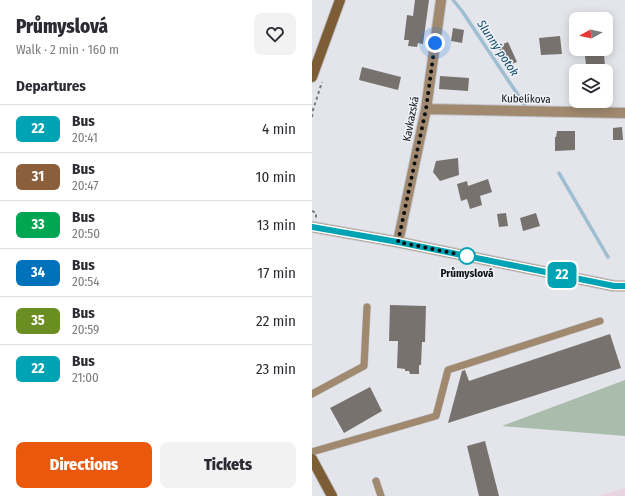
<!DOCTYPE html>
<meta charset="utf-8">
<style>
body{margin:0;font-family:"Fira Sans Condensed",sans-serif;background:#f2f2f3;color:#2b2b33;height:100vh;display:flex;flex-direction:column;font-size:15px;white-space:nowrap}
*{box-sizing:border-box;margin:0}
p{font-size:13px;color:#7c7c81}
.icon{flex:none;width:22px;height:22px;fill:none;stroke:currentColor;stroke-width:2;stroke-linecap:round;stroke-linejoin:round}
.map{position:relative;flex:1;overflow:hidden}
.drawer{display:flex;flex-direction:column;background:#fff;width:312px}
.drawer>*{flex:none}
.badge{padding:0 8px;border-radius:6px;font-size:14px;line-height:26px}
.needle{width:26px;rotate:262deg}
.buttons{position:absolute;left:257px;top:12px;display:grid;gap:8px}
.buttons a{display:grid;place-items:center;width:44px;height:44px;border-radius:8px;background:#fff;box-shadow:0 2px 10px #0003;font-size:20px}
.you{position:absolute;width:20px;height:20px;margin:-10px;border:3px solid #fff;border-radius:50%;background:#1a73e8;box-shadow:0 0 0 6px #1a73e833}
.map>.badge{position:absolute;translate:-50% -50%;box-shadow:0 0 0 2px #fff}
h2{padding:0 16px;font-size:15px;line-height:36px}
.round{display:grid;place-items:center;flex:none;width:42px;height:42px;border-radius:8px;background:#f2f2f3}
.headline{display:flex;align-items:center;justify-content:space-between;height:68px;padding:0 16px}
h1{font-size:19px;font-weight:800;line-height:30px}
.action{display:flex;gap:8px;margin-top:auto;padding:8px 16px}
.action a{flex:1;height:46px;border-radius:8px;background:#ea580c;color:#fff;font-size:16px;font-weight:800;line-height:46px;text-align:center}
.action a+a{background:#f2f2f3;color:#2b2b33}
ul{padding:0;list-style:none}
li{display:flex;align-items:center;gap:12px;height:48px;padding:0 16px;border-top:1px solid #e1e1e2}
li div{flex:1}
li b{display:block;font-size:15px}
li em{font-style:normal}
li .badge{min-width:44px;font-weight:700;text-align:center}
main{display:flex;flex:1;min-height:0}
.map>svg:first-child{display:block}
</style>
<main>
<section class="drawer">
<div class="headline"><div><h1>Průmyslová</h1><p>Walk · 2 min · 160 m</p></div><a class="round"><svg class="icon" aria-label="heart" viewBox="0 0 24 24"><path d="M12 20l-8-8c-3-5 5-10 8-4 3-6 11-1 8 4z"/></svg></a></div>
<h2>Departures</h2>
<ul>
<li><span class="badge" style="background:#00a3b4;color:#fff">22</span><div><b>Bus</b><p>20:41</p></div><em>4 min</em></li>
<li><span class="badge" style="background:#8b5e3c;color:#fff">31</span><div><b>Bus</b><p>20:47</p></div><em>10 min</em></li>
<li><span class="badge" style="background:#00a651;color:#fff">33</span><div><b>Bus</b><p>20:50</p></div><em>13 min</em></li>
<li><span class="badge" style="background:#0072bc;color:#fff">34</span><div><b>Bus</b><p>20:54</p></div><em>17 min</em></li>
<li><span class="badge" style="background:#6b8e23;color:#fff">35</span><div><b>Bus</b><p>20:59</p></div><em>22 min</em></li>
<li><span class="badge" style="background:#00a3b4;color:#fff">22</span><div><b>Bus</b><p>21:00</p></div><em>23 min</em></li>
</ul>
<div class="action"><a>Directions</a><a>Tickets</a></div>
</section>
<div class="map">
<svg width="313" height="496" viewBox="0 0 313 496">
<rect width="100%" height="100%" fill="#e3e5eb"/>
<path fill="#e9d4e2" d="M313 488V496H286Z"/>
<path fill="#aabcac" d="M313 380V436L190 426Z"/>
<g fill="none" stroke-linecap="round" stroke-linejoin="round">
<path stroke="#9fbed1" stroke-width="3.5" d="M141 0 150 11 214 107
M247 173 296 257"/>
</g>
<path fill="#78726f" d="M103 0H117L111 44 106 43 105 47 96 46 97 40H92L95 15 101 16Z
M141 28 152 30 150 43 139 41Z
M248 36 250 54 229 55 227 38Z
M196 42 205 62 194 66 186 46Z
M292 55 293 66 274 65 273 56Z
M50 67 89 77 86 90 47 80Z
M128 76 157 78 156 91 127 89Z
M310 127 311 140H301V128Z
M245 131H263V150L243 151V137H244Z
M146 158 147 175 128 181 121 172 124 161Z
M176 179 180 192 168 196 170 205 158 209 155 199 149 201 145 184 155 181 156 186Z
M194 213 196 226 187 227 185 214Z
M224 213 228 226 211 231 208 218Z
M78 305 114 306 113 342H110L109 365H107V374H98L97 371H93V369L85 368 86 341H77Z
M298 334 309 368 136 423 150 371 153 370 157 381Z
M58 387 70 411 32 433 18 408Z
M173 441 187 496H167L155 446Z"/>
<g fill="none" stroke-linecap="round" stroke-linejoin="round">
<defs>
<path id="lane" d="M0 394 52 366 55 307
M0 452 124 416 136 370 288 321
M64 481 69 496"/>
<path id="street" d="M114 109 313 113
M0 227 86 242 302 286H313
M86 242 114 109 129 0"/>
<path id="secondary" d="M0 77 28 0
M0 459 20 496"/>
</defs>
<use href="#lane" stroke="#c1c3c8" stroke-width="8"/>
<use href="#street" stroke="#c1c3c8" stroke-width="12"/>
<use href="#secondary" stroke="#c1c3c8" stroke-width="12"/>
<path stroke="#76787c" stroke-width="2" stroke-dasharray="3 3" stroke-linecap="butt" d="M0 117 1 110 10 82
M0 211 4 213V218"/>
<use href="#lane" stroke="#a0896f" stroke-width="7"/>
<use href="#street" stroke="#a0896f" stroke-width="10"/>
<use href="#secondary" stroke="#7d5d35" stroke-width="10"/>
</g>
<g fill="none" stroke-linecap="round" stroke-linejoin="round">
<defs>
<path id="line" d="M0 227 86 242 302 286H313"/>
</defs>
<use href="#line" stroke="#fff" stroke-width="9"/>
<use href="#line" stroke="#00a3b4" stroke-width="6"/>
<path stroke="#0d0e10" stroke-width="4" stroke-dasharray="0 7.2" d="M123 43 114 109 86 242 155 256"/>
</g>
<circle fill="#fff" stroke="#00a3b4" stroke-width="2" cx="155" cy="256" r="8"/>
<g text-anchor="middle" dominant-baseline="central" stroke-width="3" stroke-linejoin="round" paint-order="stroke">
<g font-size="11" fill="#0d0e10" stroke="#f0f2f9">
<text transform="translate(214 99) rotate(1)">Kubelíkova</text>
<text transform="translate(99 119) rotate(-79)">Kavkazská</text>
</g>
<g font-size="11" font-weight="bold" fill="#0d0e10" stroke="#f0f2f9">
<text x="155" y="273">Průmyslová</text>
</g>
<g font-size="12" font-style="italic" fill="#0d4863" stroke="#f0f2f9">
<text transform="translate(186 48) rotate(56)">Slunný potok</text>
</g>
</g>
</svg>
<div class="buttons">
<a><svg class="needle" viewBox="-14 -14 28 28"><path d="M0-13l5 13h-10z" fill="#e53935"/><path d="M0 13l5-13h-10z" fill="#7c7c81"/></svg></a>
<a><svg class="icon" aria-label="layers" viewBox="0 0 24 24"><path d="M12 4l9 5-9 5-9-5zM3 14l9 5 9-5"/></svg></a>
</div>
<div class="you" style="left:123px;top:43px"></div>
<b class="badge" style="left:250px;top:275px;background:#00a3b4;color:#fff">22</b>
</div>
</main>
